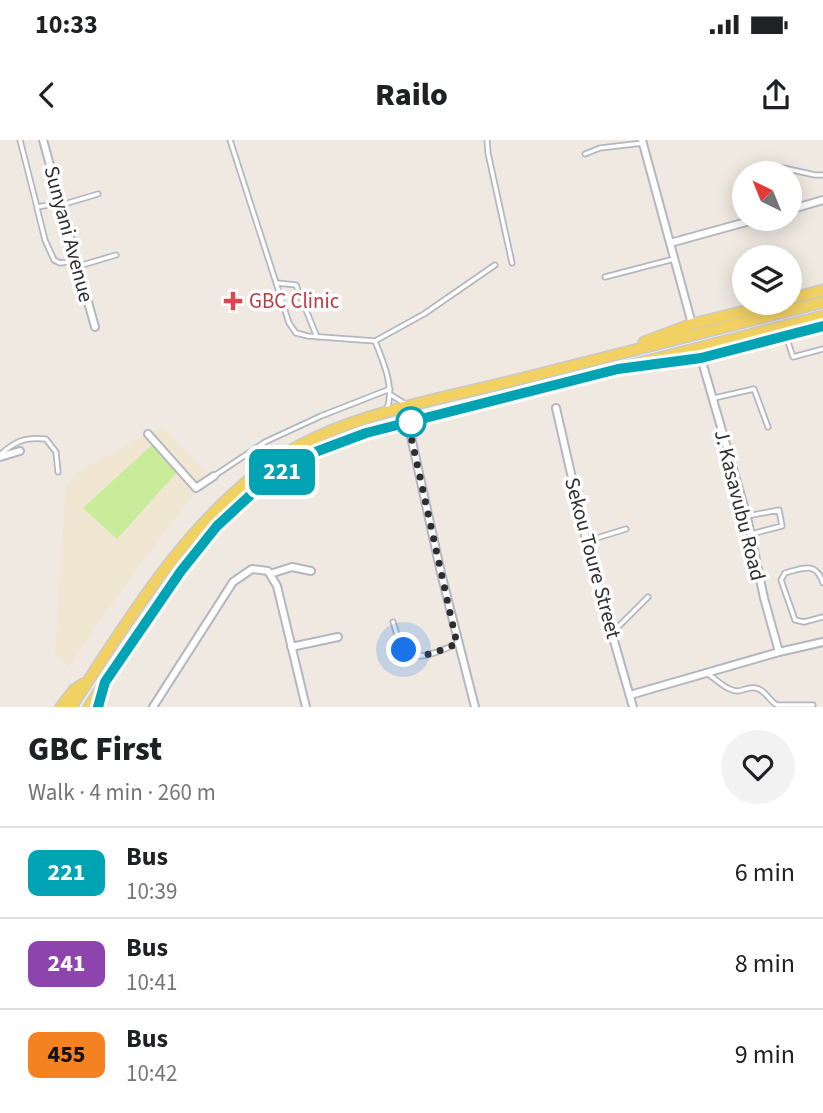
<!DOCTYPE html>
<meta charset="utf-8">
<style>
body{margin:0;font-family:"Source Sans 3",sans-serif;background:#f2f2f2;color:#202124;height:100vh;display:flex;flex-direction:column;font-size:26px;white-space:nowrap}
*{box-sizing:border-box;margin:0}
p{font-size:23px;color:#757577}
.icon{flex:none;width:38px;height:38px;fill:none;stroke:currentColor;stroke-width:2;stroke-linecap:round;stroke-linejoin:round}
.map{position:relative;height:567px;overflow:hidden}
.drawer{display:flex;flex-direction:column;background:#fff;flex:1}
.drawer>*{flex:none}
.badge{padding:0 14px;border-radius:10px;font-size:24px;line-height:46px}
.needle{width:46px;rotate:317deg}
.controls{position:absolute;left:732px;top:21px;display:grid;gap:14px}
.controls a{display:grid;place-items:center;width:70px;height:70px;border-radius:50%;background:#fff;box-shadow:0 4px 18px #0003;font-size:35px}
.you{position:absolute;width:35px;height:35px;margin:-18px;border:5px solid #fff;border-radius:50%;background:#1a73e8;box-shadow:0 0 0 10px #1a73e833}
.map>.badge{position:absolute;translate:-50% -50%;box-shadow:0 0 0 4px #fff}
.round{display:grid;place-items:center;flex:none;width:74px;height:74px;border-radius:37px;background:#f2f2f2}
.overview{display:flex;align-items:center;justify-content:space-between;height:119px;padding:0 28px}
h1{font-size:33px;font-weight:800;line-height:52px}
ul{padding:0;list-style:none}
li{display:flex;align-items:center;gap:21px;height:91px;padding:0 28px;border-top:2px solid #e0e0e0}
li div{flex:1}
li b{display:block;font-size:26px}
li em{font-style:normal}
li .badge{min-width:77px;font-weight:700;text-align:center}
.status{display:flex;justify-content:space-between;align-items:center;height:49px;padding:0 35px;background:#fff;direction:ltr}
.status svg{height:19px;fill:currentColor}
header{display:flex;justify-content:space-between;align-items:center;height:91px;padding:0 28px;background:#fff;font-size:32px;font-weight:800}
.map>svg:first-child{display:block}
</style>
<div class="status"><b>10:33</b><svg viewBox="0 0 49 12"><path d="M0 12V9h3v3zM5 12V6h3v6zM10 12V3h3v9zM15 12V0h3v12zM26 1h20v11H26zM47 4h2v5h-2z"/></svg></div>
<header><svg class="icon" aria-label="back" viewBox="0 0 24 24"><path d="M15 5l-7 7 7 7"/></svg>Railo<svg class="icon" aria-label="share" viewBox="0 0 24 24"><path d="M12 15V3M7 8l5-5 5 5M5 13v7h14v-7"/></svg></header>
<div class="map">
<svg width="823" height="567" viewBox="0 0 823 567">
<rect width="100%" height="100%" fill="#efe9e1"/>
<path fill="#f0e6d1" d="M162 287 212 339 189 360 134 432 68 527 55 514 66 347 74 334Z"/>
<path fill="#c9ec9a" d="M152 305 177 332 117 399 83 368Z"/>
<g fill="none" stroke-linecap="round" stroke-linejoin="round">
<defs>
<path id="service" d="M20 0 37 67 60 63
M230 0 289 183 296 193 308 196 375 201C383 221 395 248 387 269
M487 0 488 13 512 123
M585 14 600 8 643 3
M752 30 779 27 815 35H823
M61 65 98 54
M37 68 45 100 54 120 60 123 76 121
M79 126 116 115
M605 137 674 119
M277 143 296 145 317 197
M786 196 793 217 823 209
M375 201 424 174 495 125
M391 255 404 263
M714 258 754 249 768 287
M0 315C15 301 25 297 46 299L56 312 58 332
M214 336 265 302 321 276 390 249
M747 376 779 370 782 386 751 394
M587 401 626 389
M823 443C816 421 803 428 785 433L781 440 795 480 804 482 823 477
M393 482C396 490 398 502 403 509 415 525 443 509 457 504
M612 493 648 457
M708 534C717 540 727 551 738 551 744 550 749 547 755 548 765 549 769 561 777 565H813"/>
<path id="minor" d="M43 0 95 187
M642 0 692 184
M789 70 823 60
M670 103 757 79
M701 218 747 377 764 458 779 512
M556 268 591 421 633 567
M408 283 441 433 475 567
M148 294 196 348 214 336
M0 317 20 311
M270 434 292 427 311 431
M291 507 338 497
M630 555 779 512 823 502
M153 567 233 442 252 429 268 431 277 446 306 567"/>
<path id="primary" d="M789 159 823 150
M644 202 692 184 778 163
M650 226 701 218 823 186
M61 567 74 550 83 544
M71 567C128 481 182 388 267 326 335 275 439 260 520 239 621 214 722 187 823 162
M89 567C145 481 200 383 288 327 312 312 340 303 366 293L823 176"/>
</defs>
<use href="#service" stroke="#b4b7c1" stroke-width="7"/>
<use href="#minor" stroke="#b4b7c1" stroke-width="10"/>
<use href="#primary" stroke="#c9c9c9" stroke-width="13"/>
<use href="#service" stroke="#fff" stroke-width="3.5"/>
<use href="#minor" stroke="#fff" stroke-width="6"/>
<use href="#primary" stroke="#f2d163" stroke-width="10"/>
</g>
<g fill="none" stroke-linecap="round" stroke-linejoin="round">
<defs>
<path id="line" d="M98 567 105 542 181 431 217 386 256 350 289 327 318 311 366 293 618 229 701 218 823 186"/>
</defs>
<use href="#line" stroke="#fff" stroke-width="16"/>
<use href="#line" stroke="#00a3b4" stroke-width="10"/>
<path stroke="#2e2e2e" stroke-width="7" stroke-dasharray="0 12.6" d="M404 510C421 522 439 510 457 504L408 283 411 282"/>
</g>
<path fill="#e0444e" stroke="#fff" stroke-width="2.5" d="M229.5 150.5h7v7h7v7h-7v7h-7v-7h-7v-7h7z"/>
<circle fill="#fff" stroke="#00a3b4" stroke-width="3.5" cx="411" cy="282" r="14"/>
<g text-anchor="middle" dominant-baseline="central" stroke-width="7" stroke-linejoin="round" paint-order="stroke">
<g font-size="21" fill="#2e2e2e" stroke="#fff">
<text transform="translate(69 94) rotate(75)">Sunyani Avenue</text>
<text transform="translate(740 365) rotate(76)">J. Kasavubu Road</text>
<text transform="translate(593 418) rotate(75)">Sekou Toure Street</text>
</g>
<g font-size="21" fill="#be3a42" stroke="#fff" text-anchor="start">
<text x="249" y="161">GBC Clinic</text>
</g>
</g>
</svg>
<div class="controls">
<a><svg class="needle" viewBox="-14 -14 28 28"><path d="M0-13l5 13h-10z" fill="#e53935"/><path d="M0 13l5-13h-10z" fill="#757577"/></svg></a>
<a><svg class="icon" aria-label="layers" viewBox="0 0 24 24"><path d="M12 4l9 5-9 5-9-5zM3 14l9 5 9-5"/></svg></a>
</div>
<div class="you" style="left:404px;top:510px"></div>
<b class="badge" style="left:282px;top:332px;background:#00a3b4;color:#fff">221</b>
</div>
<section class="drawer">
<div class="overview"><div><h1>GBC First</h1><p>Walk · 4 min · 260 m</p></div><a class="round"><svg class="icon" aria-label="heart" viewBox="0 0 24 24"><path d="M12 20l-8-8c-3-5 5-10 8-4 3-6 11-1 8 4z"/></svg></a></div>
<ul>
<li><span class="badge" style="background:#00a3b4;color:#fff">221</span><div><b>Bus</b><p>10:39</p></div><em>6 min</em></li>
<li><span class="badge" style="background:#8e44ad;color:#fff">241</span><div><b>Bus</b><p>10:41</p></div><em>8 min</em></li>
<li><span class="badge" style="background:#f58220;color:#111">455</span><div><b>Bus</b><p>10:42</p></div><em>9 min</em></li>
</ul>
</section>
